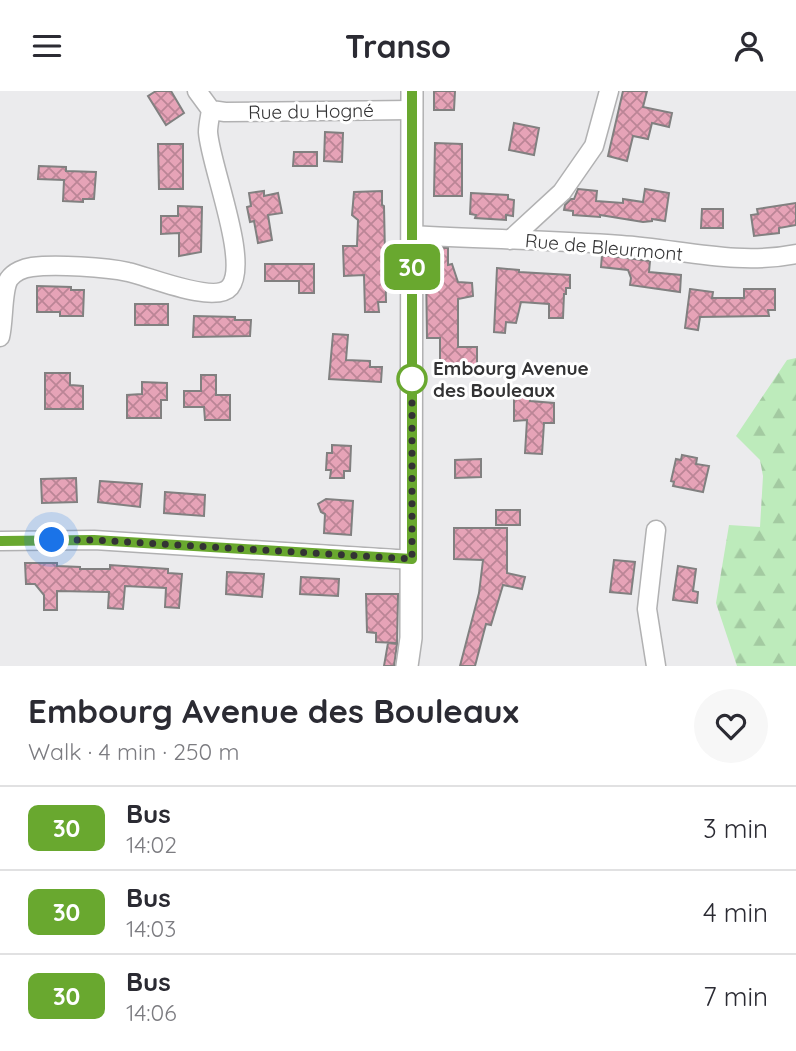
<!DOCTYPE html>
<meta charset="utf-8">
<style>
body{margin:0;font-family:Quicksand,sans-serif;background:#f7f7f7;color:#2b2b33;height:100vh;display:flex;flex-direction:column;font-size:26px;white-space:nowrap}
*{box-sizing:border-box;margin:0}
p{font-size:23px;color:#7c7c81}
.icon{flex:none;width:38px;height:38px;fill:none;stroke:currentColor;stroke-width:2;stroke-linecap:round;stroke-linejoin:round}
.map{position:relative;height:575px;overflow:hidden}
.details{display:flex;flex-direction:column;background:#fff;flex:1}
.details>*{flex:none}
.badge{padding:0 14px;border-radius:10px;font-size:24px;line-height:46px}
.you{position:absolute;width:35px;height:35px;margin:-18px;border:5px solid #fff;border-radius:50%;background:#1a73e8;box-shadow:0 0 0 10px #1a73e833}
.map>.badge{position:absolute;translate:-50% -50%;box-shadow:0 0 0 4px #fff}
.round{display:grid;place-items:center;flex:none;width:74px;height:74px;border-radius:37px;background:#f7f7f7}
.overview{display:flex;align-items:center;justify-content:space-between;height:119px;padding:0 28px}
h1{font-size:33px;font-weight:800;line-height:52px}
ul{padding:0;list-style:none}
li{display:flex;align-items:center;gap:21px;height:84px;padding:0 28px;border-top:2px solid #e1e1e2}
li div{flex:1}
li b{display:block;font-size:26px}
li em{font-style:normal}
li .badge{min-width:77px;font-weight:700;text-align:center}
header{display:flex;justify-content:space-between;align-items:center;height:91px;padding:0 28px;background:#fff;font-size:32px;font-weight:800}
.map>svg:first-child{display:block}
</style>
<header><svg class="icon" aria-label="menu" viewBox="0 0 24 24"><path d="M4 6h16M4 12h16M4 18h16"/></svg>Transo<svg class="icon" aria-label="person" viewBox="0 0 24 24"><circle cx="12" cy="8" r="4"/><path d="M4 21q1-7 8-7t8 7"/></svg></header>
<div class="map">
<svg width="796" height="575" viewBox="0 0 796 575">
<defs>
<pattern id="forest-firs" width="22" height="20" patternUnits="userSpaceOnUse" patternTransform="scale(1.75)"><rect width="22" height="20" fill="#bdebbb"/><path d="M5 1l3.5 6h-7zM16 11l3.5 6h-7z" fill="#a3caa1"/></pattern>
<pattern id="building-cross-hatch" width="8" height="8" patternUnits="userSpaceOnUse" patternTransform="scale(1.75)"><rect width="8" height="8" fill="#e6a3b7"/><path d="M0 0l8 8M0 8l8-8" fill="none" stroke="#bb8596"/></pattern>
</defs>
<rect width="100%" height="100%" fill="#ebebed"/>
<path fill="url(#forest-firs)" d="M796 267V575H737L716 512 729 434 760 436 763 385 760 369 736 345 787 269Z"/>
<path fill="url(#building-cross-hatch)" stroke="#818080" stroke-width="2" d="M156 0H171L184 22 166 34 148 5Z
M434 0H455L454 19H434Z
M623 0H647L643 16 672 22 669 36 652 32 648 48 633 45 627 70 608 65Z
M514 32 539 37 534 64 509 59Z
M325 41 343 42 342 71 324 70Z
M435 52 462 53V105H434Z
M158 53H183V98H159Z
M294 61H317V75H293Z
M39 75 66 76V80L96 81 94 108H83V111L63 110 64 89 38 88Z
M578 98 597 100 596 110 623 112V108L643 111 645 98 669 102 665 130 652 128V130L643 131 600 124V126L573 124V120L564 119 565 114 571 108H574Z
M264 100V105L278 102 282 122 268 124 272 149 258 152 254 130 250 131 247 116 251 115 249 102Z
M382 100V114L384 115 386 211H378L379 221H365L364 184 344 185 343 155H357L358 129 352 124 354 101Z
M471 102 508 104V108L514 109 513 125 506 124V129L475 127 476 124 470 123Z
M796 112V134L779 137V142L754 145 751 124 758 123 757 118Z
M178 115 202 116 201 161 179 165V142L161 143V125H178Z
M702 118H723V137H701Z
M429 156 448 157V174L452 173 458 191 472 192 473 205 458 208V256H477V277L440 278V247H427L426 175 429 174Z
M602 164 650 170 649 181 681 184 680 201 630 194 631 187 628 179 601 176Z
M265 173H314V202H299V190H265Z
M497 177 519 179V181L570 184V197H566V203H564L563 227H549V213L521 211 516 232 506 231 505 242 494 241Z
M37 195 71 196V199H84L83 225H60V221H37Z
M690 198 713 201 712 207H744V198H775V219H768L769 225 700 226 698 239 685 237Z
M135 213H168V234H135Z
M194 225 235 226V229H251L250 245 193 246Z
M333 243 348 244 346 269 370 270V276H382L381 291 329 288Z
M45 282H70V294L83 295V318H45Z
M201 284H216V304H230V329H205L204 316H184V300H201Z
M142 291 167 292V309H161V327H127V304L142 303Z
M514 306H530V310L554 312V332H544L542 363 525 362 527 329 514 330Z
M332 354 351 355 350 380H344V387H330L331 379H326L327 362H332Z
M682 364 697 367 696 373 709 375 703 401 673 395 674 391 671 390 676 368 681 369Z
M481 368V386L455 387V369Z
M76 387 77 411 42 412 41 388Z
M100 390 142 393 140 416 98 411Z
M165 401 205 404 204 425 164 422Z
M326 408 353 410 351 444 324 442 325 423 321 421 318 413Z
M496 419H520V434H496Z
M454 437H507V482L525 486 522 498 503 494 491 534 486 533 475 575H460L479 502 483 469 454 468Z
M614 469 635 471 631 503 610 501Z
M25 472H57V475L80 476V478H110V474L168 478V482L182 483 179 517 165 516 166 497 125 495 123 518 108 517 109 501 57 500V519H44V504L35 493H26Z
M678 475 696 478 693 500 698 501 697 512 673 509Z
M227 481 264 483 262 506 226 503Z
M301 486 339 488 338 505 300 503Z
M366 503H398L397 552 376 551V542L367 541Z
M388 552 397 553 394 575H384Z"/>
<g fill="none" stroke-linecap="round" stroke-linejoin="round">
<defs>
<path id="minor" d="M197 0 211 19 225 21 412 19
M412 144C481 148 551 149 621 154 680 158 737 175 796 163
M510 149 562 101 594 55 609 0
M0 246C4 231 2 199 9 188 14 181 24 177 32 176 55 173 106 176 128 181 148 185 215 214 230 196 250 171 210 74 208 41 208 34 210 26 211 19
M0 450 94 449 412 469
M656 575 647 518 656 439"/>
<path id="tertiary" d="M407 575 411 547 412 0"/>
</defs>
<use href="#minor" stroke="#b1b1b2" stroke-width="21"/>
<use href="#tertiary" stroke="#b1b1b2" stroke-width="24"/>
<use href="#minor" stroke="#fff" stroke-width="18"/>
<use href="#tertiary" stroke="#fff" stroke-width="21"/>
</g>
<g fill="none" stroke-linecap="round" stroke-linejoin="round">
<defs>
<path id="line" d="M0 450 94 449 412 468V0"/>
</defs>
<use href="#line" stroke="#fff" stroke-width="16"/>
<use href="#line" stroke="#69a82f" stroke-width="10"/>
<path stroke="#333334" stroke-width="7" stroke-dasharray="0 12.6" d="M52 449H94L412 468V279V288"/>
</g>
<circle fill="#fff" stroke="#69a82f" stroke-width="3.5" cx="412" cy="288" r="14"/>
<g text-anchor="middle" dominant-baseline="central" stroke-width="6" stroke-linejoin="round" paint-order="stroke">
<g font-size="19" fill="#333334" stroke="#fff">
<text transform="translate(311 20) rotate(-1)">Rue du Hogné</text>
<text transform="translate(604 156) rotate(5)">Rue de Bleurmont</text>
</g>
<g font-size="19" font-weight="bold" fill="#333334" stroke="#fff" text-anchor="start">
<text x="433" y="277">Embourg Avenue<tspan x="433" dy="22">des Bouleaux</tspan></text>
</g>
</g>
</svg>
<div class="you" style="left:52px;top:449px"></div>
<b class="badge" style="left:412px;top:176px;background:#69a82f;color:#fff">30</b>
</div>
<section class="details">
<div class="overview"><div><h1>Embourg Avenue des Bouleaux</h1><p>Walk · 4 min · 250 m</p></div><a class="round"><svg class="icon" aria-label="heart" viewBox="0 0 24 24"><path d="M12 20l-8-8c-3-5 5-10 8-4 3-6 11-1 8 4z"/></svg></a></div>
<ul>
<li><span class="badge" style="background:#69a82f;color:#fff">30</span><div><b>Bus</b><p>14:02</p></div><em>3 min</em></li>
<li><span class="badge" style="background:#69a82f;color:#fff">30</span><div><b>Bus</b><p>14:03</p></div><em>4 min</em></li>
<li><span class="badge" style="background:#69a82f;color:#fff">30</span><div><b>Bus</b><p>14:06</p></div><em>7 min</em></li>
</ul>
</section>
